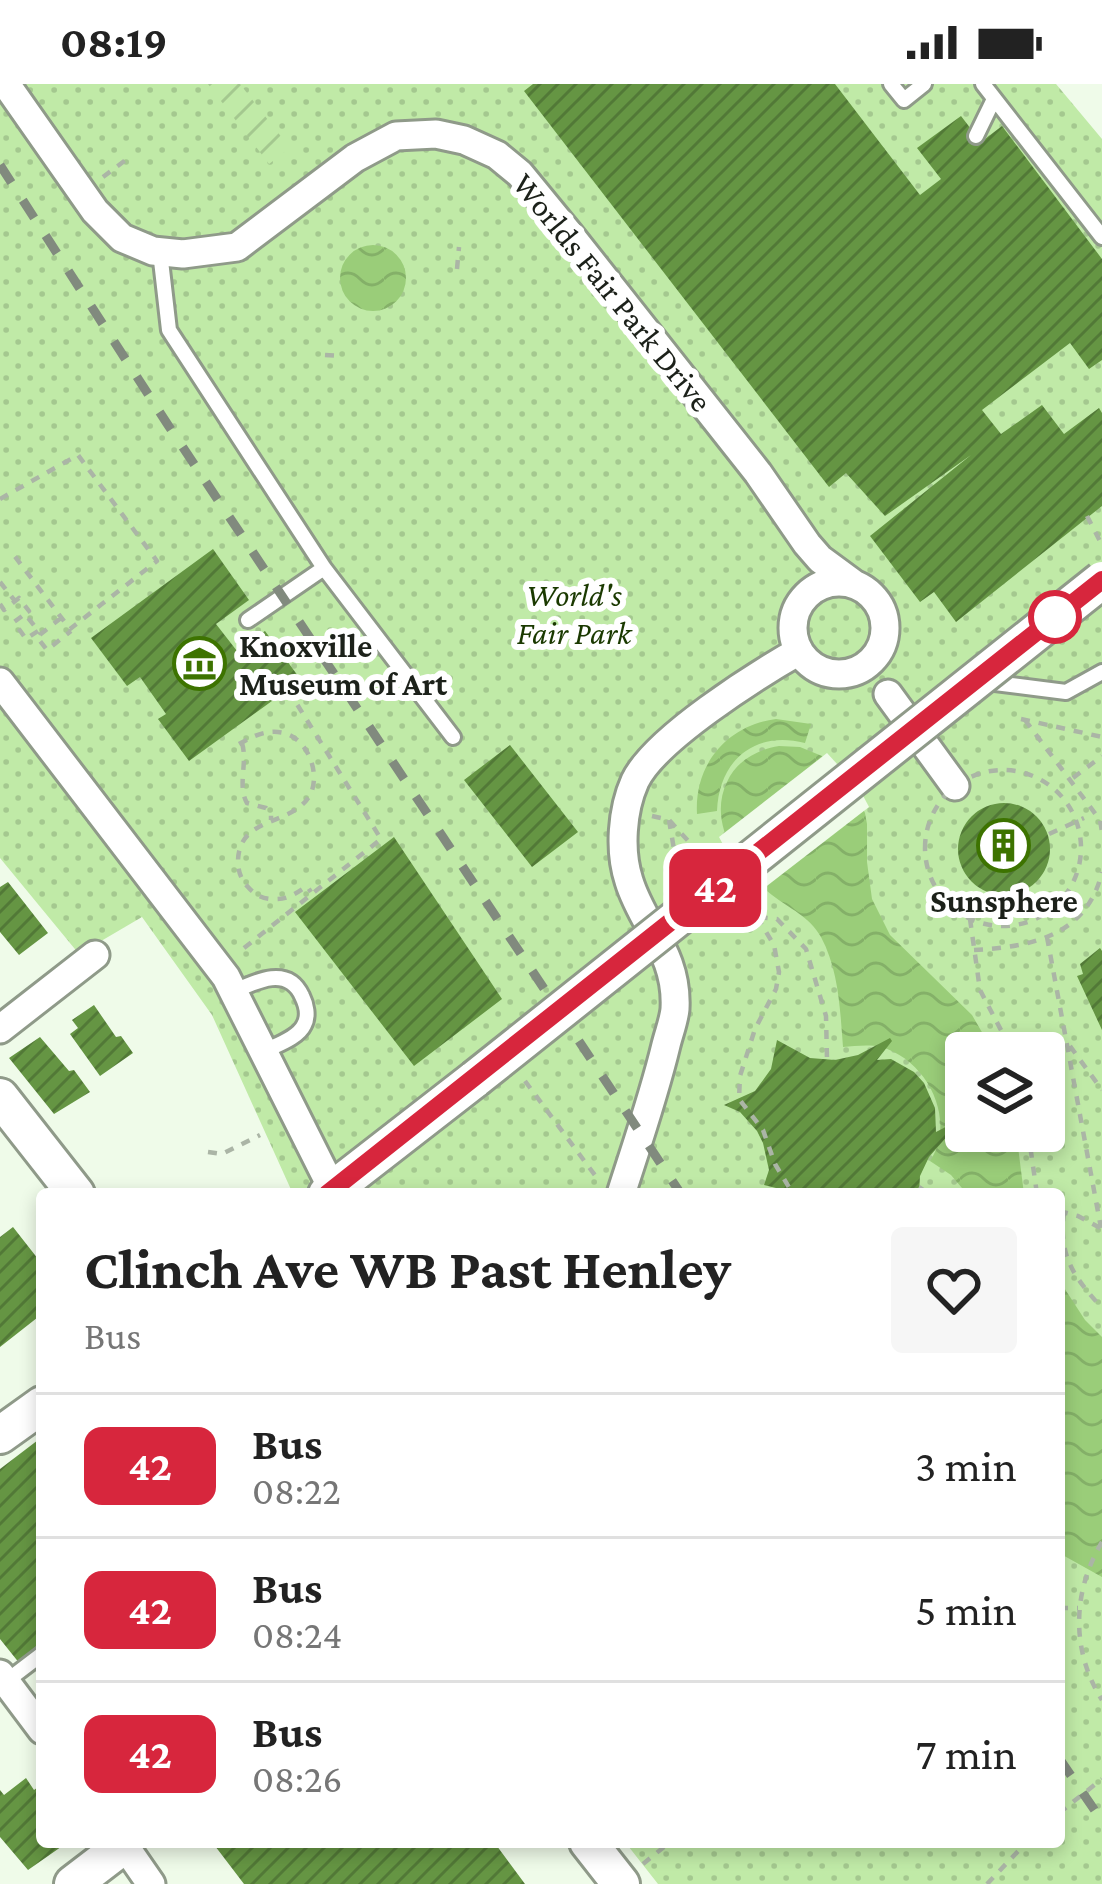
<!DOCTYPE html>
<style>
body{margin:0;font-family:"Crimson Pro",serif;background:#f6f6f6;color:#222;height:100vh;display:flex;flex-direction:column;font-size:45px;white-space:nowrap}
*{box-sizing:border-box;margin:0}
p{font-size:39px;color:#767676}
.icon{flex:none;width:66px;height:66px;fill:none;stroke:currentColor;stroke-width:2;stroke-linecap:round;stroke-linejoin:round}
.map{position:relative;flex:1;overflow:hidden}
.details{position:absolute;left:36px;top:1104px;width:1029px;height:660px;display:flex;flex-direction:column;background:#fff;border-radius:12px;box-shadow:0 6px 18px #0003}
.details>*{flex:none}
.badge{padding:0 24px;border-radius:18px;font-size:42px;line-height:78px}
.tools{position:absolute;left:945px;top:948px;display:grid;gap:24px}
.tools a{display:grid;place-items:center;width:120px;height:120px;border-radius:12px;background:#fff;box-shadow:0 6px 18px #0003;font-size:60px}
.map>.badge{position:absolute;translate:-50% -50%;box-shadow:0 0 0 6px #fff}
.round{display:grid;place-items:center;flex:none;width:126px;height:126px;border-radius:12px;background:#f6f6f6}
.overview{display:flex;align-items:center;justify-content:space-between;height:204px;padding:0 48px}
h1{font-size:57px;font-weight:700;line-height:90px}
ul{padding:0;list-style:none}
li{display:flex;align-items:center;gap:36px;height:144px;padding:0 48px;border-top:3px solid #e0e0e0}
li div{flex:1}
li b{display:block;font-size:45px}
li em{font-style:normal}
li .badge{min-width:132px;font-weight:700;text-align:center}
.status{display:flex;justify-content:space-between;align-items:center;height:84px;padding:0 60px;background:#fff;direction:ltr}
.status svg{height:33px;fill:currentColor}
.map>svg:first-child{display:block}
</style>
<div class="status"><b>08:19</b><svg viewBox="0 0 49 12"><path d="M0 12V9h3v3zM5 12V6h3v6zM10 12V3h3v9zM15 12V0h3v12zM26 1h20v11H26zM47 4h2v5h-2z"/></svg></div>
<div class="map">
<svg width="1102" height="1800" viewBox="0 0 1102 1800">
<defs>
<pattern id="park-dots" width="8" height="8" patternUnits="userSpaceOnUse" patternTransform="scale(3)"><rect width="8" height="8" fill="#c0eaa7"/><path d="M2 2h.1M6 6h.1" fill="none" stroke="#a4c88f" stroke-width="1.8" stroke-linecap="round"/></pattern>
<pattern id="garden-furrows" width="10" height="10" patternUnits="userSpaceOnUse" patternTransform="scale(3)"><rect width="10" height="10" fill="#c0eaa7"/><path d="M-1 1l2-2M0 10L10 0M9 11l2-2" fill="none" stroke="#a4c88f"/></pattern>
<pattern id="water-waves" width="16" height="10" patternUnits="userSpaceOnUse" patternTransform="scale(3)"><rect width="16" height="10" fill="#9acd79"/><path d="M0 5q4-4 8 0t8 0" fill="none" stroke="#84b068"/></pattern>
<pattern id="building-hatch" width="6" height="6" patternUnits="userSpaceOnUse" patternTransform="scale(3)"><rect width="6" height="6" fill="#659543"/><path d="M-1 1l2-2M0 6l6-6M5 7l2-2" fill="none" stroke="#527937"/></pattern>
</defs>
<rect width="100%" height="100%" fill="#effbe9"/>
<path fill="url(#park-dots)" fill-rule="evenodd" d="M0 0H1056L1102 55V1800H658L625 1758H1059V1110H293L212 931 142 833 79 870 0 774ZM966 969H1044V1047H966Z"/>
<path fill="url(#garden-furrows)" d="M208 0H240L290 64 269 80Z"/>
<path fill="url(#water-waves)" d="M340 194a33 33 0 1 1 66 0a33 33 0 1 1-66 0Z
M776 635 811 640 805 659C755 646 719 676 717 727L697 730C694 680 728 641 776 635Z
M779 662 800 663 822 672 854 707 865 729 867 740V778L872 815 890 851 972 931 994 969H966V1047H1016L1024 1110H967L951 1091 930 1077C957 1037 928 976 881 963 869 960 855 962 843 963 840 925 839 887 821 853 809 832 790 825 772 811 739 785 707 740 727 698 736 677 758 665 779 662Z
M1059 1196 1085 1236 1102 1253V1493L1059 1469Z"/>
<path fill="#effbe9" d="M827 669 859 704 869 723 759 808 733 779 719 753Z"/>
<path fill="url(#building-hatch)" d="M533 0H835L920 111 941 95 917 64 961 32 981 58 1002 42 1102 175V276L1089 285 1070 259 982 326 1001 350 1042 321 1064 350 1099 324 1102 329V422L956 538 934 508 920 518 870 452 971 371 885 432 846 389 829 403 524 7Z
M213 465 249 516 216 540 237 567 265 547 301 596 189 677 158 635 166 630 140 593 127 602 91 554Z
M510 661 578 748 532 783 464 696Z
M958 765a46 46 0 1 1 92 0a46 46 0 1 1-92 0Z
M394 753 502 915 414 982 295 828Z
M8 798 48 849 19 871 0 848V803Z
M1100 864 1102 867V946L1077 892 1083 890 1080 880Z
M94 921 116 953 121 952 133 969 100 992 70 950 78 944 72 936Z
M40 953 69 987 74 986 90 1008 54 1030 9 974Z
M890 954 892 957 877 976 891 975 914 988 924 999 935 1024 936 1048 963 1034 929 1073 920 1092 919 1110H784V1106L764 1101 769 1086 763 1059 757 1047 740 1028 724 1021 755 1007 771 985 777 956 810 974 835 976 858 971Z
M13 1143 42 1180V1230L0 1263V1153Z
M42 1353V1563L20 1580 0 1555V1385Z
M26 1694 34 1706 42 1700V1758H68L28 1786 0 1753V1706L4 1711Z
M212 1758H494L525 1800H244Z"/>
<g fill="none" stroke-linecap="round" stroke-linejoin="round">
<defs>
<path id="lane" d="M891 0 904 16 924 0
M983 0 1102 153
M976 52 994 15
M160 168 169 246 324 484 453 653
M248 536 324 484
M987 598 1066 608 1102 588
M233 908C256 897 288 881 302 912 306 920 309 932 304 941 298 954 276 961 263 968
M4 1599 42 1570"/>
<path id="street" d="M6 0 95 127 122 154 153 167 183 170 237 163 355 74 396 52 436 50 464 56 497 71 520 90 570 151 758 389 807 460 820 475 854 500
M793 544a46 46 0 1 1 92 0a46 46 0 1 1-92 0Z
M0 598 226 893 335 1110
M888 610 955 702
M0 945 95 871
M621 1110C637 1060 654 1011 666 961 669 949 674 936 675 925 678 869 643 843 629 797 619 767 622 726 635 697 655 655 757 591 799 567
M0 1590 42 1646
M122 1758 151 1800"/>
<path id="secondary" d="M0 1013 76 1110
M327 1110 475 995
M0 1351 42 1321
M588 1758 621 1800
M73 1800 124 1761"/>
</defs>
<use href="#lane" stroke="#8f9a89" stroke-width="20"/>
<use href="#street" stroke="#8f9a89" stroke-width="33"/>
<use href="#secondary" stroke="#8f9a89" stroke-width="42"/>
<path stroke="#abb5a6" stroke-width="4.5" stroke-dasharray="9 9" stroke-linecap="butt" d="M103 93 127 75
M457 185 459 163
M325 271 342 272
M0 415 78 371 157 477 70 545 13 470
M1087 432 1102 461
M0 498 15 517
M0 520 4 526 19 514 29 527 25 530
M61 534 37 553 47 566 71 547
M38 547 26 555 14 538 25 530 41 550
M1021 635 1102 653
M1025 636 1100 736 1102 748
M242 659C248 679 237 702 247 719L266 724 271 730V736
M239 660C253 652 267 645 284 649 308 655 321 690 310 711 292 743 239 731 238 777 238 787 241 796 248 803 255 811 263 815 273 815 287 816 295 810 307 802L311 808
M925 764a78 78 0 1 1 156 0a78 78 0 1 1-156 0Z
M1073 694 1102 672
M652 732 669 736 702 772
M669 736 678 789
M746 821 757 833 777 835 806 865 826 932 827 975
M757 833 774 861 779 888 776 905 755 945 740 992 739 1015 763 1046 775 1080 793 1110
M970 835 980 906 1013 969
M1047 853 1101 1144
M244 864 381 755 290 609
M974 866C1031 863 1087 852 1102 788
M1070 962 1102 1006
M525 997 597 1094
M1028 1047 1037 1110
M208 1068 222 1070 260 1051
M919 1103 929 1110
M1059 1127 1078 1132 1102 1145
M1064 1128C1058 1172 1074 1193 1102 1224
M1102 1458C1072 1508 1071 1567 1102 1616
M1059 1524H1078
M1059 1729 1102 1695
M643 1780 670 1758
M987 1800 1023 1762 1022 1758"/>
<use href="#lane" stroke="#fff" stroke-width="14"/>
<use href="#street" stroke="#fff" stroke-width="27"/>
<use href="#secondary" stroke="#fff" stroke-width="36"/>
<path stroke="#818a7e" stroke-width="9" stroke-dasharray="21 21" stroke-linecap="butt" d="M0 81 168 341 681 1110
M1059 1674 1102 1737"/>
<defs>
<path id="secondary-bridge" d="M475 995 1102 496"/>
</defs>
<use href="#secondary-bridge" stroke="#8f9a89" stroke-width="42" stroke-linecap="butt"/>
<path stroke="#abb5a6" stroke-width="4.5" stroke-dasharray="9 9" stroke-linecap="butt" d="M1049 750 1084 734"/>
<use href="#secondary-bridge" stroke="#fff" stroke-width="36"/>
</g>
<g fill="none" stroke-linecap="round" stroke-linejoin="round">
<defs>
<path id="line" d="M327 1110 1102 496"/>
</defs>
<use href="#line" stroke="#fff" stroke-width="27"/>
<use href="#line" stroke="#d7263d" stroke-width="18"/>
</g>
<defs>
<symbol id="museum-ring" viewBox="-11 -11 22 22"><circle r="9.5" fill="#fff" stroke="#3d7300" stroke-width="1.5"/><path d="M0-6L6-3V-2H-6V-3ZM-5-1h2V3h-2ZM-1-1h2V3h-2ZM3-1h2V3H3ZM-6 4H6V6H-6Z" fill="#3d7300"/></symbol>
<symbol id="building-ring" viewBox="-11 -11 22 22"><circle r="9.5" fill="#fff" stroke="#3d7300" stroke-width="1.5"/><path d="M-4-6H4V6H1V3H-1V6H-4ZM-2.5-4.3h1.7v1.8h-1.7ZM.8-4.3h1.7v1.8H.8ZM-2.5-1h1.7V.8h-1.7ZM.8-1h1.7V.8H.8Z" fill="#3d7300"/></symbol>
</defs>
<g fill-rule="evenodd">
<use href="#museum-ring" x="170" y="550" width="59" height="59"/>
<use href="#building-ring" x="974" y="732" width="59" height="59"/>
</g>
<circle fill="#fff" stroke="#d7263d" stroke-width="6" cx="1055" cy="533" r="24"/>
<g text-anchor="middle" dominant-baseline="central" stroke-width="12" stroke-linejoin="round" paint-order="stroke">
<g font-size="33" fill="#1c211a" stroke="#fff">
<text transform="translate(613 208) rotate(51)">Worlds Fair Park Drive</text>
</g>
<g font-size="33" font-style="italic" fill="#1a3900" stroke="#fff">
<text x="574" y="510">World's<tspan x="574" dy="38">Fair Park</tspan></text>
</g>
<g font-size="33" font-weight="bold" fill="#1c211a" stroke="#fff" text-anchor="start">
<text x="239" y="561">Knoxville<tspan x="239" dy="38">Museum of Art</tspan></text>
<text x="1004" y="816" text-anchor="middle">Sunsphere</text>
</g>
</g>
</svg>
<div class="tools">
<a><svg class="icon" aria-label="layers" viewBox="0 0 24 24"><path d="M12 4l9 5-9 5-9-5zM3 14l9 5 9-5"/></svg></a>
</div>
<b class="badge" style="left:715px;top:804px;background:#d7263d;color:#fff">42</b>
<section class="details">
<div class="overview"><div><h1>Clinch Ave WB Past Henley</h1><p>Bus</p></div><a class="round"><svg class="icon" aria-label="heart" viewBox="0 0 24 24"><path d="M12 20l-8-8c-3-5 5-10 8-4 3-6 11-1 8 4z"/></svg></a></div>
<ul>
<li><span class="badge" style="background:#d7263d;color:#fff">42</span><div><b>Bus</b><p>08:22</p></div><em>3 min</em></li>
<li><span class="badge" style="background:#d7263d;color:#fff">42</span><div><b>Bus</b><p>08:24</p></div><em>5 min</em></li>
<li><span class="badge" style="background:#d7263d;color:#fff">42</span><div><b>Bus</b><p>08:26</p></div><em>7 min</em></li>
</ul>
</section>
</div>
